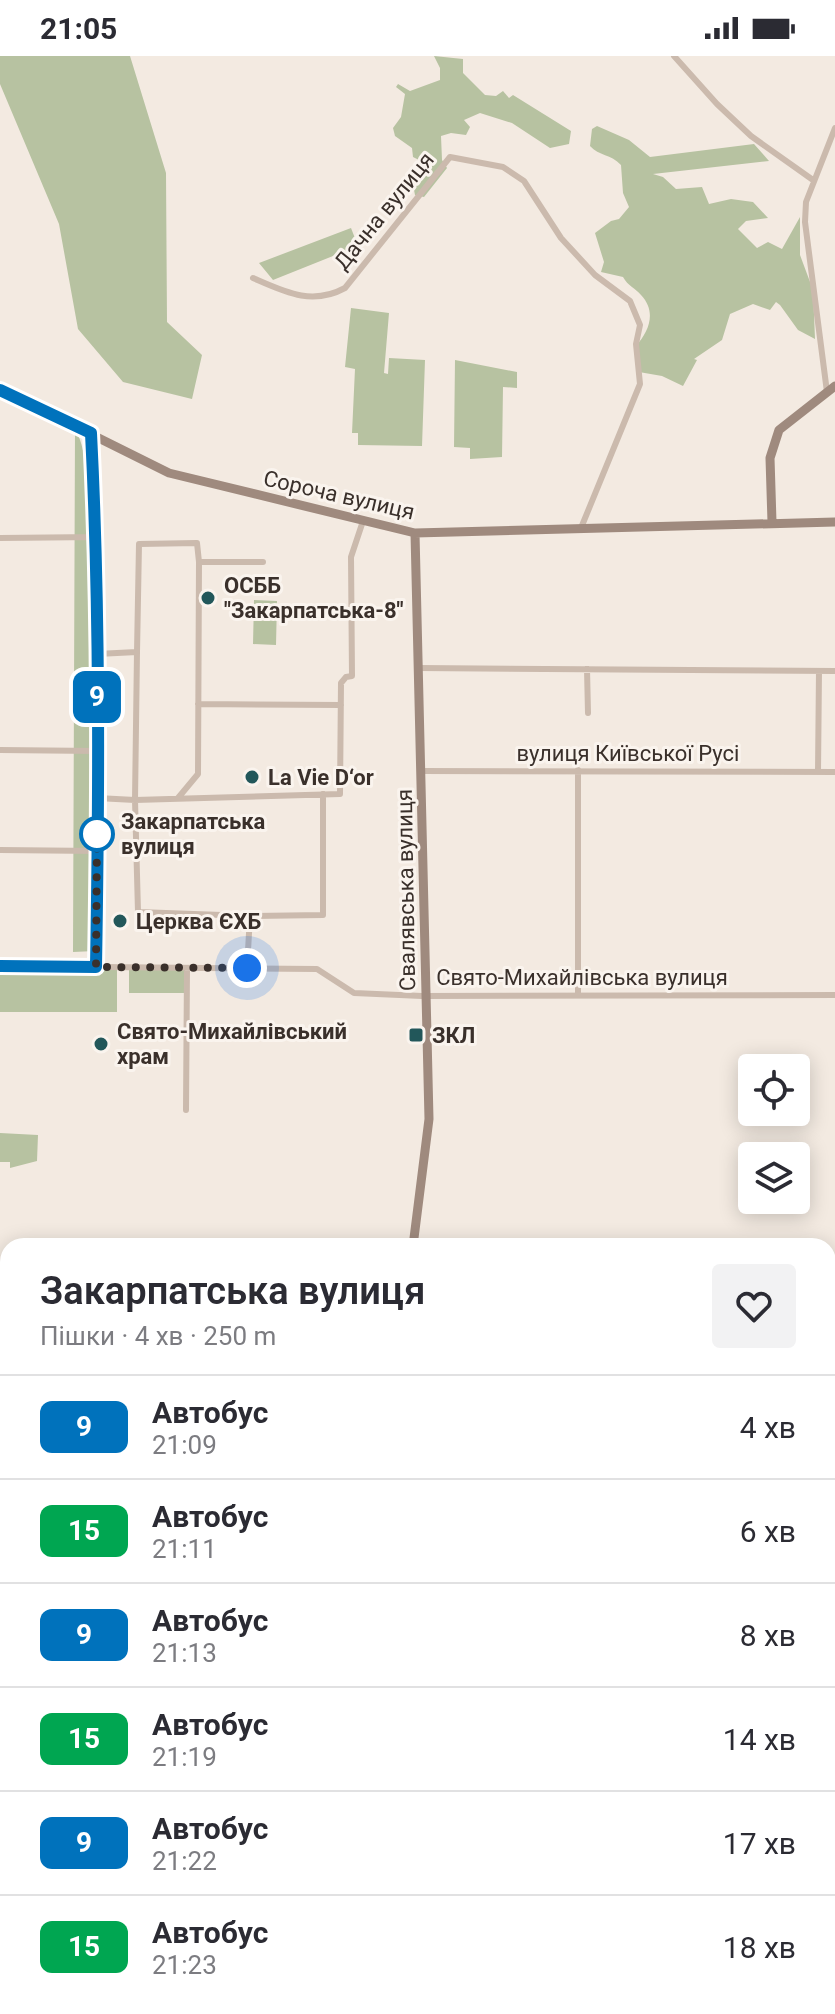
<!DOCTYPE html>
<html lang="uk">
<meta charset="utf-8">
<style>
body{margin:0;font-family:Roboto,sans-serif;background:#f2f2f3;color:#2b2b33;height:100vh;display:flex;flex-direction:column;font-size:30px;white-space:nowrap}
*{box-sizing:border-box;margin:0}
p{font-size:26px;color:#7c7c81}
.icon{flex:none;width:44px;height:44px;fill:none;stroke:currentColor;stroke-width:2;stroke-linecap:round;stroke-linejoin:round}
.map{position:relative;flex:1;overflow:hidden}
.panel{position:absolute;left:0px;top:1182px;width:836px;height:776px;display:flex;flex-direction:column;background:#fff;border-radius:24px 24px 0 0;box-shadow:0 4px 20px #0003}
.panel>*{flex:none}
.badge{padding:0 16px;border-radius:12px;font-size:28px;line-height:52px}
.buttons{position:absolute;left:738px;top:998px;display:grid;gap:16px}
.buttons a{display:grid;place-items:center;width:72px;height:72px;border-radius:8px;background:#fff;box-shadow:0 4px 20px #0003;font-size:40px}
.you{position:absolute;width:40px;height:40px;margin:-20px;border:6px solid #fff;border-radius:50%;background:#1a73e8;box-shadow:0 0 0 12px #1a73e833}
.map>.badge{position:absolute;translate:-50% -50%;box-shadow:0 0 0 4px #fff}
.round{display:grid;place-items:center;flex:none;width:84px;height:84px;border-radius:8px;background:#f2f2f3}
.summary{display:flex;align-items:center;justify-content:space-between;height:136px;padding:0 40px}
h1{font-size:38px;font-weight:600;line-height:60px}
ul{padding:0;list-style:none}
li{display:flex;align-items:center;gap:24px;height:104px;padding:0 40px;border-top:2px solid #e1e1e2}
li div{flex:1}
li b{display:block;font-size:30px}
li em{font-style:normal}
li .badge{min-width:88px;font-weight:700;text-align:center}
.status{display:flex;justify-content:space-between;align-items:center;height:56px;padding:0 40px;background:#fff;direction:ltr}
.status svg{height:22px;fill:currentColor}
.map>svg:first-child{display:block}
</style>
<div class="status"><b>21:05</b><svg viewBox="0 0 49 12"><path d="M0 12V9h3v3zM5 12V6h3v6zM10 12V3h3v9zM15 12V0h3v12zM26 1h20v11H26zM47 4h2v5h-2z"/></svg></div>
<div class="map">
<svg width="835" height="1958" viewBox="0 0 835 1958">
<rect width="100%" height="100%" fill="#f3eae1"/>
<path fill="#b7c2a1" d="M0 0H130L166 117 167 266 202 299 192 343 123 326 78 273 59 168 0 28Z
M434 0 463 3V17L485 39 496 40 503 35 509 42 513 39 571 75 569 88 550 92 512 67 480 57 464 64 470 71 466 79 451 77 441 80 442 104 447 112 424 141 415 139 413 129 425 107 413 101 412 92 395 80 393 72 401 61 405 38 396 31 398 28 410 35 440 24V12Z
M597 70 629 84 650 101 754 88 769 105 653 118 663 121 676 133 702 131 709 148 731 143 753 146 768 162 746 165 738 173 757 192 768 186 782 193 800 161V199L813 234 815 283 798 274 780 249 776 246 770 254 753 248 730 258 722 284 694 303 697 304 683 330 662 320 639 316 636 290C649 275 657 256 641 239 635 232 628 230 623 221L601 216 604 206 595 177 611 165 619 163 629 151 623 137 621 109C611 98 599 100 590 90L592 73Z
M351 172 358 190 273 224 259 207Z
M351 252 389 257 384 317 388 318 389 302 425 304 422 390 358 389V377H352L355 313 345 311Z
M455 304 517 316V332L503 331 502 401 470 403V392L454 391Z
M75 374C107 412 95 819 95 895L73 896Z
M254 544 277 545 276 589 253 588Z
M117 913V956H0V914Z
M129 913 185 914V937H129Z
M0 1077 38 1079 37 1105 10 1112V1106H0Z"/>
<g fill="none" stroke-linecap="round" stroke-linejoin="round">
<path stroke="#cbbaad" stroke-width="6" d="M674 0 717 48 751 80 813 124
M253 222C285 236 312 250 345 232L450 101 503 111 524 125 561 182 595 219 630 245 640 269 636 288 640 328 581 472
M827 336 805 166 806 146 835 72
M92 379 96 481V911
M0 482 96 481
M137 596 139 488 197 487 199 506
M97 598 137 596 135 744 340 738 341 627 346 621 352 620 351 501 363 465
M419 612 835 615
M587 613 588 657
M198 648 341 649
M0 694 97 695
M421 715 835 716
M818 716 819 615
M97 742 135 744 138 856 250 860 247 912
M178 742 198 718 199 506H263
M0 794 97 795
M250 860 323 859V738
M0 910 317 913 354 937 422 940 835 939
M578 938V714
M186 1054 187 912
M0 1360 8 1369
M0 1606 8 1640
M0 1736 8 1734
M0 1860 8 1858
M74 1950 75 1958
M708 1950 717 1958
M113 1958 149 1950
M288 1958 292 1950"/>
<path stroke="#9f8a7e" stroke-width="9" d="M0 333 169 417 415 477 835 466
M772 466 770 402 779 374 835 330
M413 1190 429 1063 415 477
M0 1228 8 1229
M828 1318 835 1320
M310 1950 311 1958
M329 1950 336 1958"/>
<path stroke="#3a302b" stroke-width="2" stroke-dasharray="2 6" stroke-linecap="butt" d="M0 1542 8 1551
M828 1588 835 1581
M348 1950 354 1958
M582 1958 586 1950"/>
</g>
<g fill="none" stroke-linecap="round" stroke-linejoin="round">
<defs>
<path id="line" d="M0 334 91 377C100 554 99 733 96 911L0 910"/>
</defs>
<use href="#line" stroke="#fff" stroke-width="18"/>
<use href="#line" stroke="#0072bc" stroke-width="12"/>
<path stroke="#3a302b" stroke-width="8" stroke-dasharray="0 14.4" d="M97 778 96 911 247 912"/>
</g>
<g fill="#22575a" stroke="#faf4ee" stroke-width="3">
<circle cx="208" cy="542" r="8"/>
<circle cx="252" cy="721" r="8"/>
<circle cx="120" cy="865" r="8"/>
<rect x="408" y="971" width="16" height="16" rx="4"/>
<circle cx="101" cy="988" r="8"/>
</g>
<circle fill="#fff" stroke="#0072bc" stroke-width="4" cx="97" cy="778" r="16"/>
<g text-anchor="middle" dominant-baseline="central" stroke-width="6" stroke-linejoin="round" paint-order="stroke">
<g font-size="22" fill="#3a302b" stroke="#faf4ee">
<text transform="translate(384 155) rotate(-51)">Дачна вулиця</text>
<text transform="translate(339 439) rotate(13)">Сороча вулиця</text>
<text x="628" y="697">вулиця Київської Русі</text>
<text transform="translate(406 834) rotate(-91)">Свалявська вулиця</text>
<text x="582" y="921">Свято-Михайлівська вулиця</text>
</g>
<g font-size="22" font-weight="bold" fill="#3a302b" stroke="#faf4ee" text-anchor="start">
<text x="224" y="529">ОСББ<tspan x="224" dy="25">"Закарпатська-8"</tspan></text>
<text x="268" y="721">La Vie D‘or</text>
<text x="136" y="865">Церква ЄХБ</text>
<text x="117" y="975">Свято-Михайлівський<tspan x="117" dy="25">храм</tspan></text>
<text x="432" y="979">ЗКЛ</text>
</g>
<g font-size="22" font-weight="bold" fill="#3a302b" stroke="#faf4ee" text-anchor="start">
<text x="121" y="765">Закарпатська<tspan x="121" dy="25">вулиця</tspan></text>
</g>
</g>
</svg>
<div class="buttons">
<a><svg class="icon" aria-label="locate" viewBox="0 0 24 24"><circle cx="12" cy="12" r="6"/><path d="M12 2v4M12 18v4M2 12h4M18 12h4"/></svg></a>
<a><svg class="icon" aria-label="layers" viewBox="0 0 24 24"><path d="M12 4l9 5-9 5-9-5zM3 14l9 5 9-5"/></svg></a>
</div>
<div class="you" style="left:247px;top:912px"></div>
<b class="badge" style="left:97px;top:641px;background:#0072bc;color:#fff">9</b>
<section class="panel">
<div class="summary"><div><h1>Закарпатська вулиця</h1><p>Пішки · 4 хв · 250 m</p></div><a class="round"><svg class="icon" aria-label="heart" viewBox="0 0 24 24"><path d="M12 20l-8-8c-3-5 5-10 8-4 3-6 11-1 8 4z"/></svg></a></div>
<ul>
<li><span class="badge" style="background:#0072bc;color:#fff">9</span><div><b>Автобус</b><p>21:09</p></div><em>4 хв</em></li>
<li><span class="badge" style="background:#00a651;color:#fff">15</span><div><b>Автобус</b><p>21:11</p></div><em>6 хв</em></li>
<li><span class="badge" style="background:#0072bc;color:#fff">9</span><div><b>Автобус</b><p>21:13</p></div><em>8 хв</em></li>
<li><span class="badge" style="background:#00a651;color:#fff">15</span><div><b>Автобус</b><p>21:19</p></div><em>14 хв</em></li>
<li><span class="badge" style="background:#0072bc;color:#fff">9</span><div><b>Автобус</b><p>21:22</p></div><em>17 хв</em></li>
<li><span class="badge" style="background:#00a651;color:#fff">15</span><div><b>Автобус</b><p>21:23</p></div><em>18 хв</em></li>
</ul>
</section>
</div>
